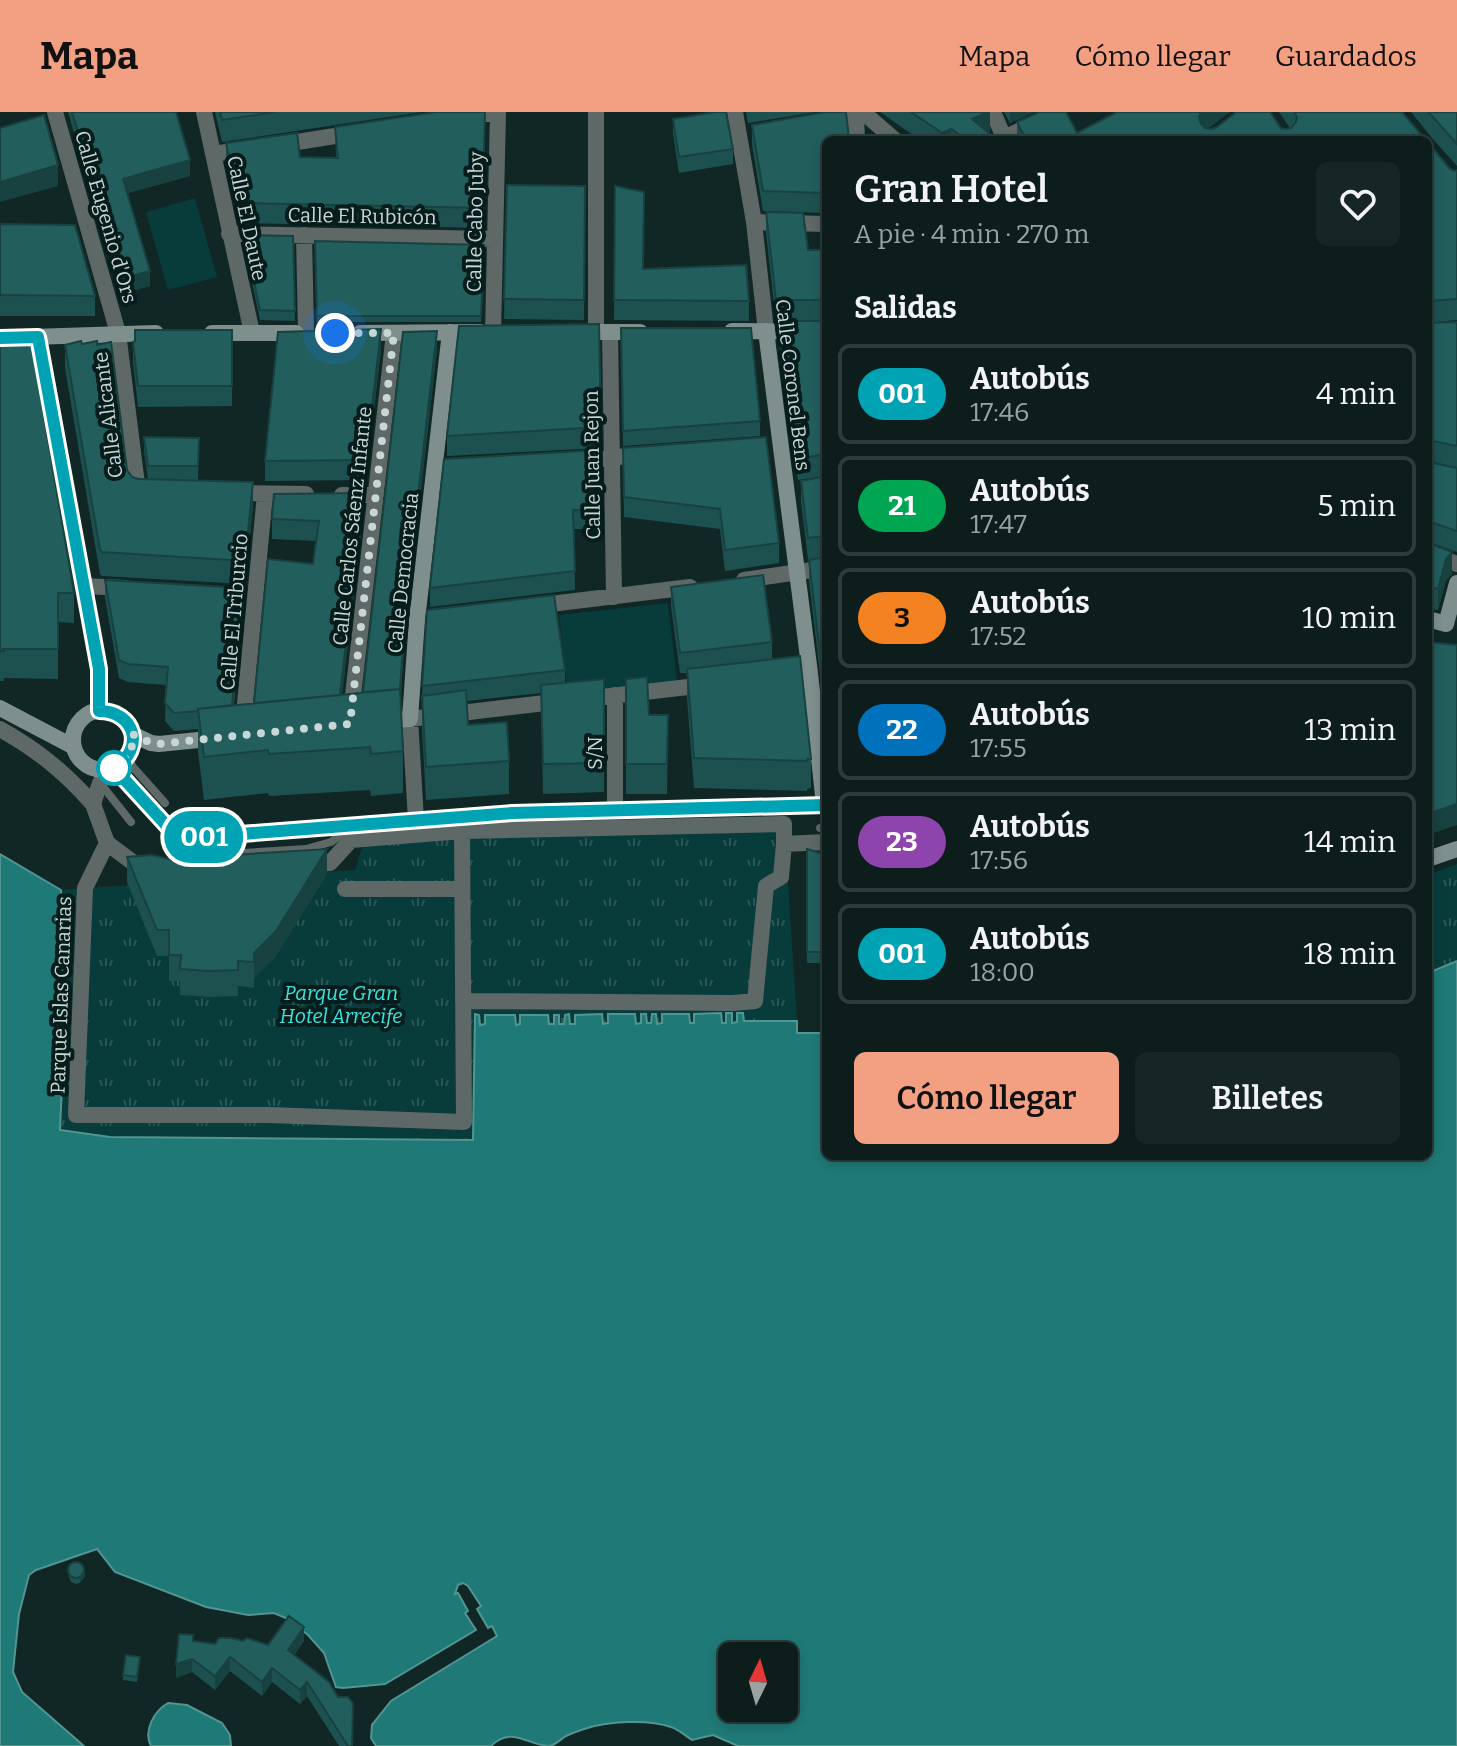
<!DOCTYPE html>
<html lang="es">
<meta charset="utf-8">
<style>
body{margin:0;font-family:Bitter,serif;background:#152625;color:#f1f3f6;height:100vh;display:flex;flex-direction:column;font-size:30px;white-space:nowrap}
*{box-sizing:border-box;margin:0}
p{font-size:26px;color:#9aa2a3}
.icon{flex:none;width:44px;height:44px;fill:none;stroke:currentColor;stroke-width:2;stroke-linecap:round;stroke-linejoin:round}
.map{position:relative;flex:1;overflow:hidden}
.sheet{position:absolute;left:822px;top:24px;width:610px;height:1024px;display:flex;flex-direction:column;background:#0c1d1c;border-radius:12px;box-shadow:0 4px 12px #0003,0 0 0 2px #2c3b3b}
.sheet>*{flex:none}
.badge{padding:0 16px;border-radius:26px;font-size:28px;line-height:52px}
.needle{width:52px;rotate:5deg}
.tools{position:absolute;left:718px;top:1530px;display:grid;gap:16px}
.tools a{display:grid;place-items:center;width:80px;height:80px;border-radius:12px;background:#0c1d1c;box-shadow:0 4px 12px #0003,0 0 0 2px #2c3b3b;font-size:40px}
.you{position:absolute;width:40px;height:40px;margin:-20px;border:6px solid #fff;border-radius:50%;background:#1a73e8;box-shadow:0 0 0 12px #1a73e833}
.map>.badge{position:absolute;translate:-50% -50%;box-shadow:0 0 0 4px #fff}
h2{padding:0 32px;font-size:30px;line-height:72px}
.round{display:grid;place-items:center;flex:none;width:84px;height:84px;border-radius:12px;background:#152625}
.summary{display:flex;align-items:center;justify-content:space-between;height:136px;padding:0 32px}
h1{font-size:38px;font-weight:600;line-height:60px}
.cta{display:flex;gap:16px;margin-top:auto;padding:16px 32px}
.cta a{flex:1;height:92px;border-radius:12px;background:#f2a081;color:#111;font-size:32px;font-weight:600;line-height:92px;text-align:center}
.cta a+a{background:#152625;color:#f1f3f6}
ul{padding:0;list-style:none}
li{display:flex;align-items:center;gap:24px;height:100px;margin:0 16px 12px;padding:0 16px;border:4px solid #2c3b3b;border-radius:12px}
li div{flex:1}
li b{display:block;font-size:30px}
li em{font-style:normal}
li .badge{min-width:88px;font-weight:700;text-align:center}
header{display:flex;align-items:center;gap:48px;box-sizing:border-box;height:112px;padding:0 40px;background:#f2a081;color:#111}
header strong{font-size:38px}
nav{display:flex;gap:44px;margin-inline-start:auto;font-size:28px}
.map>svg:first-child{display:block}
</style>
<header>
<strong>Mapa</strong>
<nav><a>Mapa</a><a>Cómo llegar</a><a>Guardados</a></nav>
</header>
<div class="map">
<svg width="1457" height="1634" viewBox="0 0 1457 1634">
<defs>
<pattern id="grass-tufts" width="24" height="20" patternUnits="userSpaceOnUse" patternTransform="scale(2)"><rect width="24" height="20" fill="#073c3a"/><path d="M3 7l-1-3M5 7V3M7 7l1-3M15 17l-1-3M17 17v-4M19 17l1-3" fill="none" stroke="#2a5756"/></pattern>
</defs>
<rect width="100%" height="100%" fill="#102726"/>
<path fill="url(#grass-tufts)" d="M784 712 797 909H743L737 902V911H732V902L727 901 726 911H721V901L695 902 694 911H689L688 902H663L662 911 657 912 656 902H652V911L646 912 645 902H641V912H635V902H609L608 912H602V902L575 903V912H570L569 902 565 903 564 912H559L554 903V912H549L548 903H521L520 912 515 913 514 903H486L485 913H479V904L474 1028 110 1025 60 1018 67 861 61 778 355 758 364 730Z
M1457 752V849L1428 861V763Z"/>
<path fill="#073c3a" d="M195 86 217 165 168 178 146 100Z
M668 491 677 569 568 581 559 503Z"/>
<path fill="#1f7976" stroke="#529592" stroke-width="2" fill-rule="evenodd" d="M0 742 61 778 67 861 60 1018 110 1025 473 1028 475 902 479 903 480 913 485 912V903H515L516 913 520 912V903H548L549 912H554V903H559V912H564L565 903 569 902 570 912H575V903L602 902 603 912 608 911V902H635L636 912 641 911V902H646L647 911H651L652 902H656L657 912 662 911V902H689L690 911H694V902L721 901 722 911H726V901H732V911L737 910V901H743L744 909H797V921H826V1044H1428V861L1457 849V1634H738L713 1623 692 1628C686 1624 678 1617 671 1615 648 1607 607 1609 584 1617 578 1619 572 1621 566 1624 561 1627 555 1633 550 1634 528 1634 512 1613 491 1634H376L371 1626 372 1613 391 1589 497 1524 492 1514 488 1516 477 1497 481 1494 468 1474 463 1471 458 1473 455 1482 458 1481 468 1499 465 1501 476 1518 385 1572 343 1576 336 1575 324 1541 308 1523 288 1507 274 1501 248 1503 206 1495 115 1460 97 1437 36 1458 29 1463 19 1502 13 1560 22 1580 84 1634H0ZM732 1544H784V1596H732Z
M168 1591 187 1593 222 1611 230 1623 231 1634H151C143 1619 154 1599 168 1591Z"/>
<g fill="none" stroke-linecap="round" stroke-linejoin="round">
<path stroke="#5d6867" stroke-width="8" d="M129 643 132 654 165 691
M96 657 100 671 131 710
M167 715 170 735 181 745 306 737 331 730 350 716
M820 716H826"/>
<path stroke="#5d6867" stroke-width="16" d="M55 0 118 221 138 380H146
M204 0 252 221
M596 0V220
M735 0 754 110 766 219
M993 0 1005 28
M856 4 857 28
M464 5 498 0 493 221
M827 9 865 2 895 28
M1000 28 1058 0
M278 33 354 21
M213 42 247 37
M754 110 826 112
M229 122 495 127
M304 123 306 221
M610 221 614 485
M582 348 643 343
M234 381 306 382
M342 383H376
M1428 441 1457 452
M744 468 826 456
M83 474 126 476
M534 494 690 475
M585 587 705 573
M351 601 394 221
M243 613 265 382
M0 617C39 639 63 659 93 692
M100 671 93 692 107 731
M615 699V583
M416 708 410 607 562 589
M107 731 85 776 76 1003H269L464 1010 462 719
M107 731 135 752 146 755
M308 752 330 751 351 728 462 719 784 712V732
M345 777H462
M463 889 733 891 755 889 766 774 781 765 784 732 826 730"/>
<path stroke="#7e8f8e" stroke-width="16" d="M732 219 826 220
M766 219 810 561 824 693
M580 220H640
M212 221H296
M360 221 480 220
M38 225 99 557V599
M0 226 156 221
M1428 507 1446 512 1457 471
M0 596 74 635
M73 628a30 30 0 1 1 60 0a30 30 0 1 1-60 0Z
M380 609 410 607 417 508 450 220
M132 622 151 631 159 632 218 626
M114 656 167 714 179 722 193 725 512 701 826 693
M1428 747 1457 737"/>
</g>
<path fill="#1d514f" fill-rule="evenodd" d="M68 0H176L190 64 128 81 150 174 121 182Z
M215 0H422L222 30Z
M746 0H816L748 11Z
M880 0H990V21H989L997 28H920Z
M1004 0H1034L1010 11Z
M1279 0H1402L1426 28H1017V10L1077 21 1208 17 1281 16 1286 17 1290 16Z
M1411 0H1457V54L1432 26Z
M673 7 733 37V52L679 61 673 22Z
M752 13 826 28V101L763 99 752 33Z
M335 15 485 73 484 116 239 111 226 51V31L300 45 336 46Z
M1428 30 1449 56 1454 59 1457 58V208L1428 211Z
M507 73 585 74 584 208 504 207Z
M615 74 643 157 749 189V209L614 208Z
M766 100 808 138H826V209H776L766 121Z
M0 112 95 184V204H0Z
M244 123 293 124 295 209 260 208 244 133Z
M315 129 484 133 481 210H317Z
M779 209H826V613L809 469V448L814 447H808L801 390V369L819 365 798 368 779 231Z
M1457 210V440L1428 430V211ZM1430 349 1457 356 1428 350Z
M599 212 601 336 447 344V324Z
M621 216 760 309V324L623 334Z
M232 218V294L138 295 133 250V230Z
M0 224 39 272 74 481V511L58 510V567L4 566V569H0Z
M65 233 127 358 132 365 148 367 144 340V325L199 326 198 369 253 394 245 472 102 464 100 462 65 256Z
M381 237 366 368 265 369V349Z
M437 238 406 507 400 588 403 639V681L371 684 370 678 269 684 268 681 204 688 198 639V617L174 619 165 609 166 573 128 570 119 566 105 486V468L243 494 234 593 254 591 313 452 316 429 272 427V407L363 402 342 582 363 580Z
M623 336 779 431V451L725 459 720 417 624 405Z
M601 338 602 417H574L575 478 430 495V476Z
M1428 431 1452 462 1446 468 1438 498 1428 497Z
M671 475 772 530V547L811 647V676L807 677V679L694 676 687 586V561H680L671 495Z
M427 498 565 558V571L604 567V680L543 682 541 581 467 589 468 613 509 649V682L426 688 422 617V584Z
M626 567 649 603H668L667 682H626Z
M807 737 826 752V851H807Z
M127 745 169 747 327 762 276 844 254 866V876L238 874V884L209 885 180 883V869H169V844H157L127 770Z
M68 1457 85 1464 80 1471 76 1472 71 1470 68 1462Z
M193 1529 215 1532 243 1529 268 1533 304 1529 294 1543 352 1634H339L307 1584 300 1592 272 1570 262 1584 230 1559 215 1578 192 1560 176 1566Z
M140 1550 137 1570 123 1568V1563Z"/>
<path fill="#184240" d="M988 0H990V21L974 28 972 7Z
M1010 0H1034L1010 11Z
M1202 0H1230L1200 23 1199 7 1200 2Z
M951 17V28H942V21Z
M190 48V64L123 82V67Z
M58 53V74L0 90V70Z
M150 159V174L121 182V167Z
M381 217V237L366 368V348Z
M437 219V238L406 507 400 597V579L406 488Z
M1428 328H1430V349L1428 350Z
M253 370V394L245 472V449Z
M363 381V402L340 603V583Z
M1452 440V462L1446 468 1438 498V477L1446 447Z
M243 476V494L232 614V595Z
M1457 692V713L1428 723V702Z
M327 737V762L276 844 254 866V876V841Z
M85 1459V1464L80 1471V1466Z
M304 1515V1529L288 1552V1538Z
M230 1545V1559L215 1578V1564Z
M192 1547V1560L176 1566V1552Z
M272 1556V1570L262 1584V1570Z
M307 1570V1584L300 1592V1578Z"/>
<path fill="#225e5c" stroke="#184240" stroke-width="2" d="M72 0H176L190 48 123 67 150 159 121 167Z
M220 0H276L222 8Z
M436 0H485L483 73H485L484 96 239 91 226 31 297 21 300 45 338 46 335 15Z
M715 0H726L733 37 679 45 673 7Z
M825 0H846L849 28H826V81L763 79 752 13Z
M911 0H988L972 7 997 28H966L951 17 942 21Z
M1039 0H1066L1077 21 1117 0H1202L1200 2 1199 7 1201 12 1205 16 1211 17 1217 15 1236 0H1270L1281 16 1286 17 1291 16 1296 10 1297 5 1294 0H1402L1426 28H1026L1017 10Z
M1428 0H1457V32L1432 4Z
M44 3 58 53 0 70V16Z
M1428 30 1449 56 1454 59 1457 58V187L1428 189Z
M507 73 585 74 584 188 504 187Z
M615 74 644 80 643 157 746 153 749 189 614 188Z
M766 100 803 101 808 138H826V188H776Z
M0 112 75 113 95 184 0 183Z
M244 123 293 124 295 199 260 198Z
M315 129 484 133 481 204H317Z
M779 209H826V342L798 347Z
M1457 210V334L1428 328V211Z
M599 212 601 315 447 324 459 214Z
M621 216H751L760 309 623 319Z
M381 217 366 348 265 349 278 220Z
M135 218H232V274H138L133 230 135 229Z
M437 219 406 488 400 577 363 580 403 220Z
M30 223 39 261 37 263 74 481H58V537H3L4 539H0V224Z
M81 229 82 232 97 229V233L111 230 127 358 132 365 138 367 253 370 245 449 102 440 100 438 65 233Z
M144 325 199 326 198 354H148Z
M766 325 779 431 725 438 720 397 624 385 623 336Z
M601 338 602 397 573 398 575 459 430 476 444 347Z
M1428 350 1457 356V419L1428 409Z
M826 364V424L808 426 801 369Z
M363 381 340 583 254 591 268 447 313 452 319 409 272 407 274 382Z
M1428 431 1452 440 1446 447 1438 477 1428 475Z
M826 445V592L809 448Z
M763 463 772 530 680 541 671 475Z
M105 468 243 476 232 593 198 597V599L174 601 165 591 168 555 128 552 119 548Z
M554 483 565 558 422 574 427 498Z
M1428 530 1457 533V692L1428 702Z
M800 544 811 647H807V649L694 646 687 557Z
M647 565 649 603H668L667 652H626V567Z
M604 567V651L543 652 541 573Z
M400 577 403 639 371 642 370 635 269 642 268 638 204 645 198 597Z
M466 578 468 613 507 610 509 649 426 655 422 584Z
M327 737 276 819 254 841V850L238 849V858L209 859 180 857 181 843H169V818H157L127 745 152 743 169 747Z
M807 737 820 741 826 752V840H807Z
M68 1458a8 8 0 1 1 16 0a8 8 0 1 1-16 0Z
M289 1504 304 1515 288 1538 329 1570 338 1585H348L353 1591 352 1634H348L307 1570 300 1578 272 1556 262 1570 230 1545 215 1564 192 1547 176 1552 179 1522 193 1523V1529L215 1532 219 1526H231L243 1529 247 1526 268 1533Z
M126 1543 140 1545 137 1565 123 1563Z"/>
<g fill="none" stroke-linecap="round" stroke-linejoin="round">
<defs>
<path id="line" d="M0 226 38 225 99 557V599C135 599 146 637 114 656L167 714 179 722 203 725 512 701 826 693"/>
</defs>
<use href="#line" stroke="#fff" stroke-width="18"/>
<use href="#line" stroke="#00a3b4" stroke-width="12"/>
<path stroke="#c8d6d5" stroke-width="8" stroke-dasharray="0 14.4" d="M114 656C128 648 134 638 132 622L151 631 159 632 350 612 394 221H335"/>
</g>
<circle fill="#fff" stroke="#00a3b4" stroke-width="4" cx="114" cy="656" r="16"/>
<g text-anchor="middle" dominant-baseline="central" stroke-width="8" stroke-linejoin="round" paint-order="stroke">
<g font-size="20" fill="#c8d6d5" stroke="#061d1c">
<text transform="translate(362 104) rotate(1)">Calle El Rubicón</text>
<text transform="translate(106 105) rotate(74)">Calle Eugenio d'Ors</text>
<text transform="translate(247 106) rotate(78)">Calle El Daute</text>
<text transform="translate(475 110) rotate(-89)">Calle Cabo Juby</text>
<text transform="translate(793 273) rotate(83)">Calle Coronel Bens</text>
<text transform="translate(108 303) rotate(-97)">Calle Alicante</text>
<text transform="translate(592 353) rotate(-91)">Calle Juan Rejon</text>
<text transform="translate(352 414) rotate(-84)">Calle Carlos Sáenz Infante</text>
<text transform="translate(403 461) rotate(-84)">Calle Democracia</text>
<text transform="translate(234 500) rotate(-85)">Calle El Triburcio</text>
<text transform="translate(595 641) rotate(-90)">S/N</text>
<text transform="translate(61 883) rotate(-88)">Parque Islas Canarias</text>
</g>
<g font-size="20" font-style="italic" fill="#3de4df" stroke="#061d1c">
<text x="341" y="881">Parque Gran<tspan x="341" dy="23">Hotel Arrecife</tspan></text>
</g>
</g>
</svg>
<div class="tools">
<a><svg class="needle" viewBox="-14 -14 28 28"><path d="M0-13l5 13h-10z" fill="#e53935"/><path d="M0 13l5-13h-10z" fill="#9aa2a3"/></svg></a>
</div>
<div class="you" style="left:335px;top:221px"></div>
<b class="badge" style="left:204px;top:725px;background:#00a3b4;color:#fff">001</b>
<section class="sheet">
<div class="summary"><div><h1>Gran Hotel</h1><p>A pie · 4 min · 270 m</p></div><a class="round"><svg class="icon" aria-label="heart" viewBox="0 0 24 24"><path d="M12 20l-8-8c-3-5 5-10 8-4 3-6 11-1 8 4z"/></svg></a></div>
<h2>Salidas</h2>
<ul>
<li><span class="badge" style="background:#00a3b4;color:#fff">001</span><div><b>Autobús</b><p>17:46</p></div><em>4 min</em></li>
<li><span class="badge" style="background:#00a651;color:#fff">21</span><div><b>Autobús</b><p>17:47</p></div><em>5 min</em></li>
<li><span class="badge" style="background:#f58220;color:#111">3</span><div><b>Autobús</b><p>17:52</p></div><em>10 min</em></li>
<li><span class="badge" style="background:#0072bc;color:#fff">22</span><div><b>Autobús</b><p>17:55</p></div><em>13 min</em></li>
<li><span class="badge" style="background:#8e44ad;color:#fff">23</span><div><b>Autobús</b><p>17:56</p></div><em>14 min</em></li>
<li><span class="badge" style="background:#00a3b4;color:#fff">001</span><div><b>Autobús</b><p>18:00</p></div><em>18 min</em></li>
</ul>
<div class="cta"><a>Cómo llegar</a><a>Billetes</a></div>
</section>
</div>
